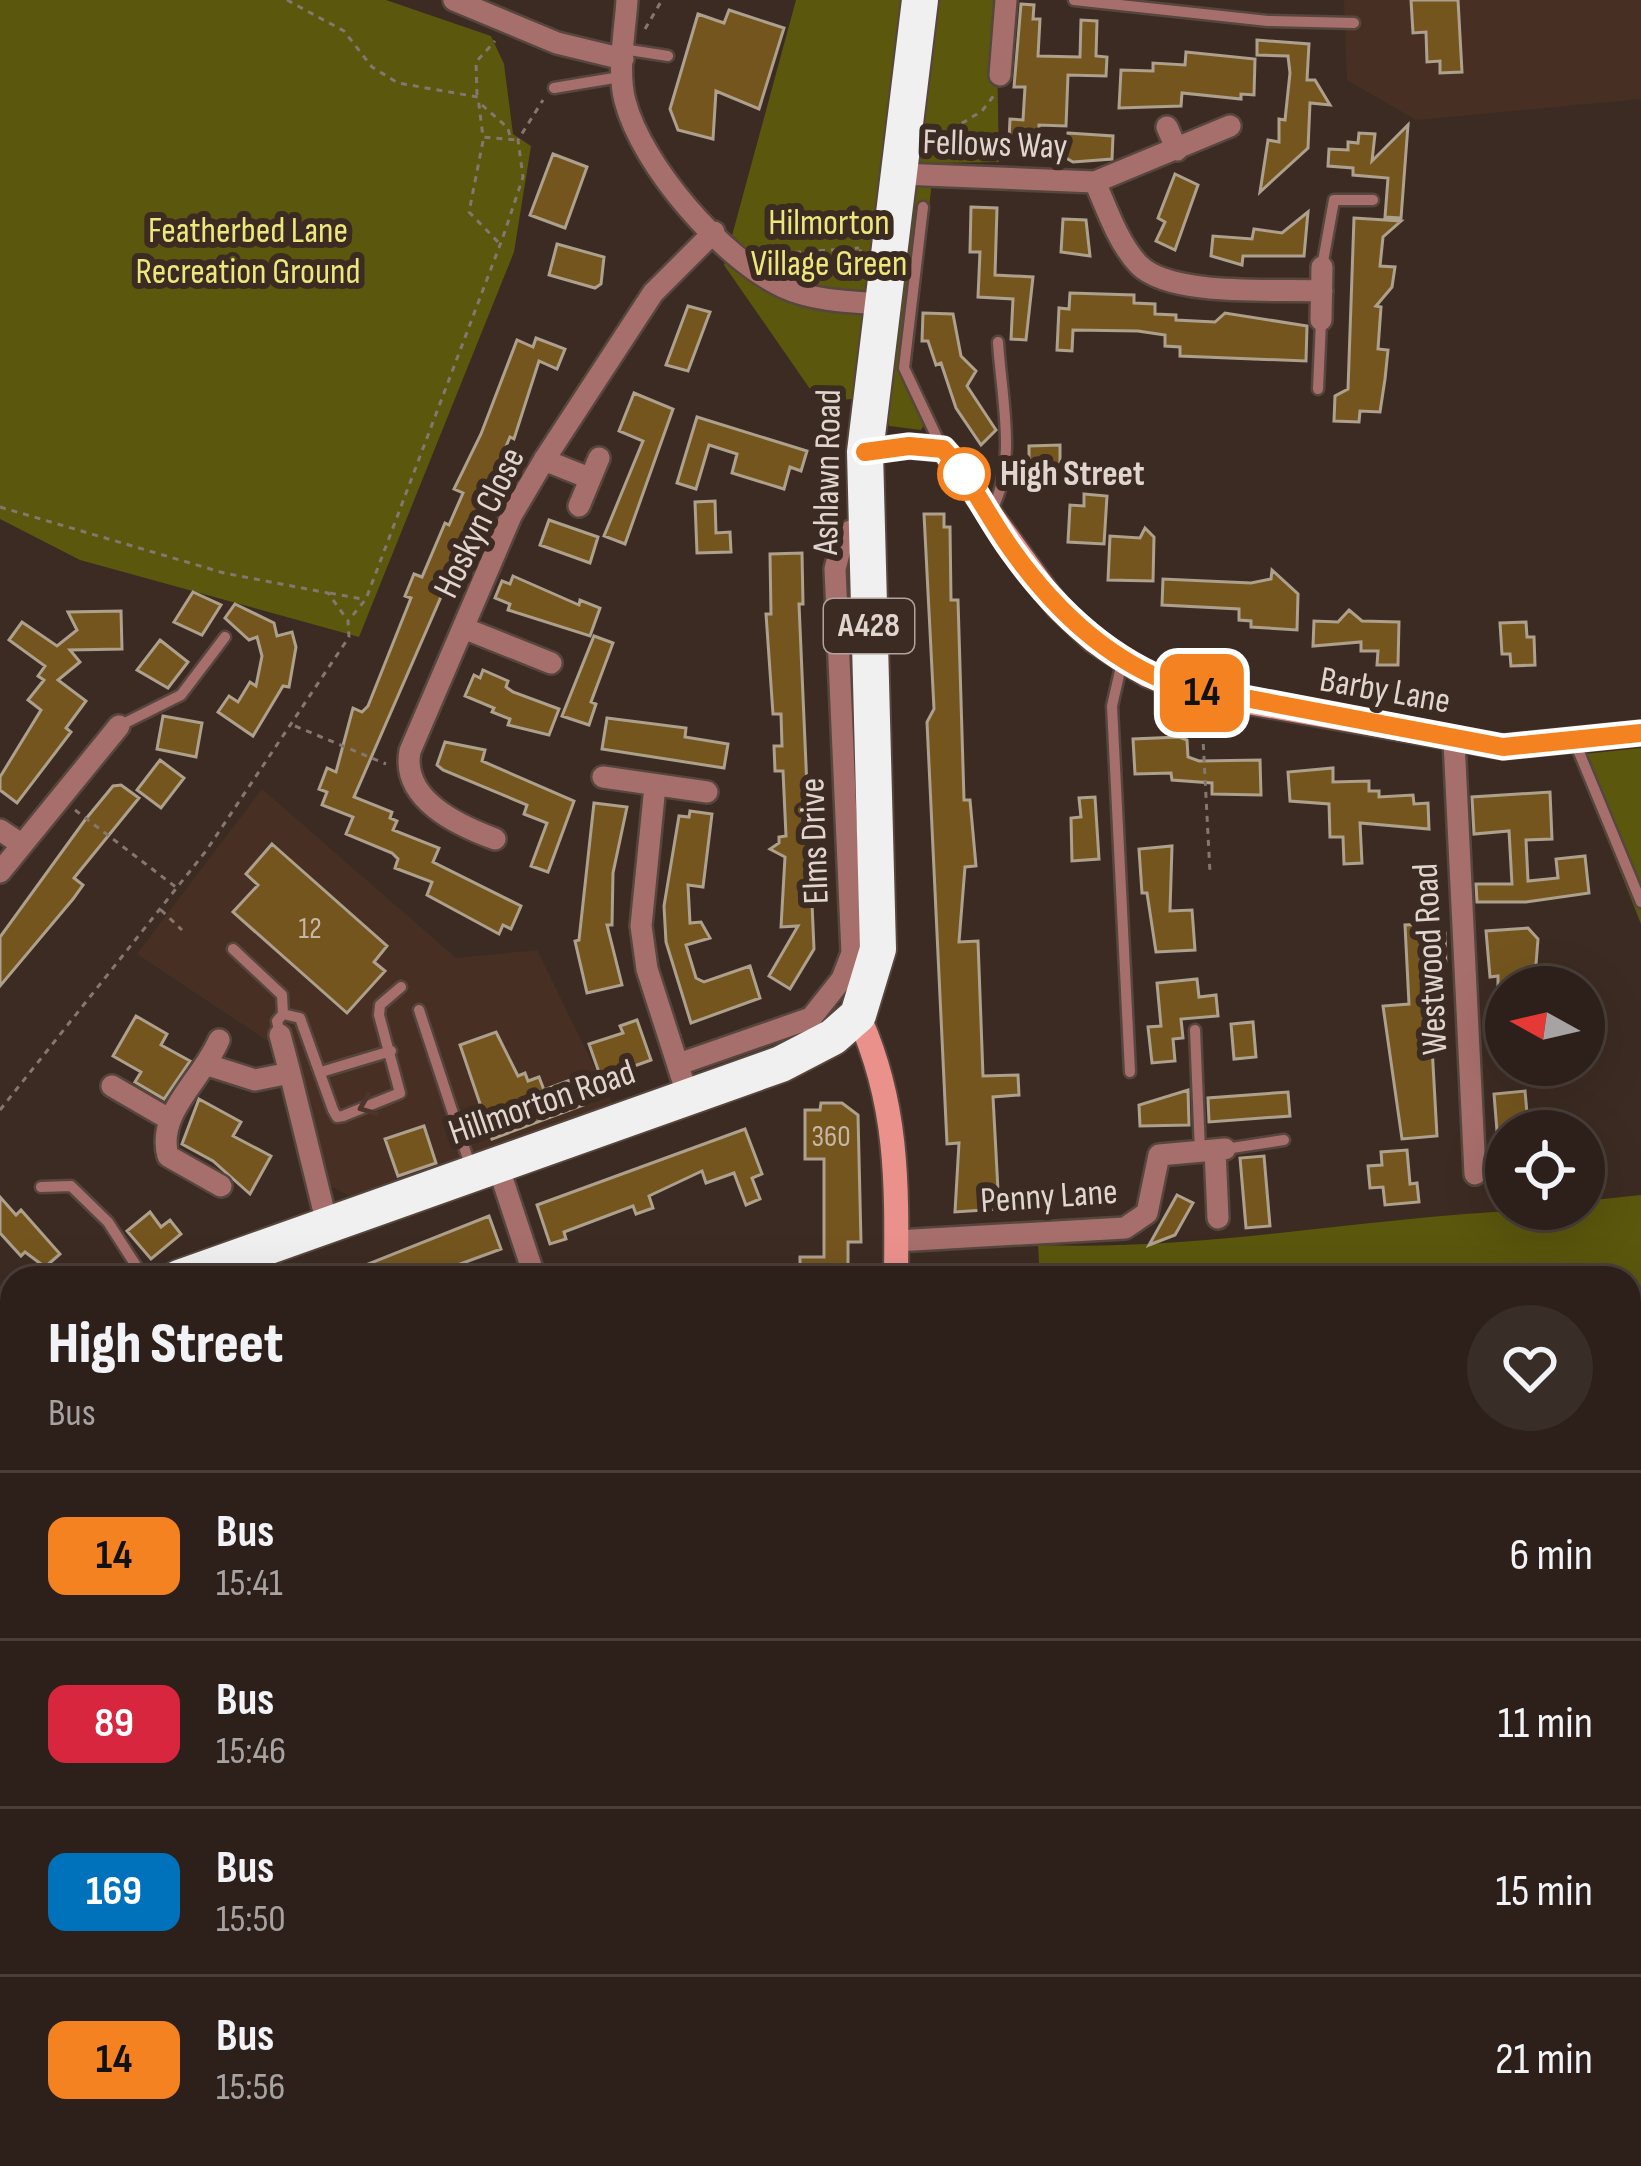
<!DOCTYPE html>
<style>
body{margin:0;font-family:"Sofia Sans Condensed",sans-serif;background:#392d27;color:#f1f3f6;height:100vh;display:flex;flex-direction:column;font-size:45px;white-space:nowrap}
*{box-sizing:border-box;margin:0}
p{font-size:39px;color:#a7a3a2}
.icon{flex:none;width:66px;height:66px;fill:none;stroke:currentColor;stroke-width:2;stroke-linecap:round;stroke-linejoin:round}
.map{position:relative;flex:1;overflow:hidden}
.side{position:absolute;left:0px;top:1266px;width:1641px;height:900px;display:flex;flex-direction:column;background:#2d201a;border-radius:36px 36px 0 0;box-shadow:0 12px 48px #0002,0 0 0 3px #483e39}
.side>*{flex:none}
.badge{padding:0 24px;border-radius:18px;font-size:42px;line-height:78px}
.needle{width:78px;rotate:278deg}
.fabs{position:absolute;left:1485px;top:966px;display:grid;gap:24px}
.fabs a{display:grid;place-items:center;width:120px;height:120px;border-radius:50%;background:#2d201a;box-shadow:0 12px 48px #0002,0 0 0 3px #483e39;font-size:60px}
.map>.badge{position:absolute;translate:-50% -50%;box-shadow:0 0 0 6px #fff}
.round{display:grid;place-items:center;flex:none;width:126px;height:126px;border-radius:63px;background:#392d27}
.headline{display:flex;align-items:center;justify-content:space-between;height:204px;padding:0 48px}
h1{font-size:57px;font-weight:800;line-height:90px}
ul{padding:0;list-style:none}
li{display:flex;align-items:center;gap:36px;height:168px;padding:0 48px;border-top:3px solid #483e39}
li div{flex:1}
li b{display:block;font-size:45px}
li em{font-style:normal}
li .badge{min-width:132px;font-weight:700;text-align:center}
.map>svg:first-child{display:block}
</style>
<div class="map">
<svg width="1641" height="2166" viewBox="0 0 1641 2166">
<rect width="100%" height="100%" fill="#3c2b22"/>
<path fill="#473023" d="M1344 0H1641V99L1416 120 1347 80Z
M262 789 456 958 537 950 612 1103 349 1196 329 1185 286 1030 269 1042 137 954Z
M1641 1423V2166H1010L1009 2154H1629V1424Z"/>
<path fill="#5b570d" d="M0 0H386L491 36 504 64 513 134 531 146 514 252 359 637 80 560 0 519Z
M796 0H996L999 162 934 163 912 363 900 373 926 422 921 430 889 426 884 396 819 402 724 265Z
M1641 748V924L1574 755Z
M1641 1195V1423L1629 1424V1278H1040L1038 1245C1221 1252 1401 1209 1584 1209V1201Z"/>
<path fill="#74551e" stroke="#ada08d" stroke-width="3" d="M1411 0H1458L1462 72 1440 73V61L1427 62 1426 32 1413 33Z
M1021 4 1034 5 1033 19H1040L1038 56 1080 57 1081 20 1097 21 1096 56 1107 57 1106 76 1068 75 1066 126 1039 125 1038 141 1009 140 1010 119 1023 120 1025 87H1014Z
M729 10 784 28 759 109 716 91 713 139 678 130 670 109 698 14 724 23Z
M1257 40 1309 44 1307 80H1315L1330 105 1310 103 1308 148 1260 192 1268 140 1279 142V119L1285 120 1290 73 1288 56 1257 55Z
M1186 52 1255 59 1254 95 1241 94V99L1182 93 1181 106 1119 108 1121 70 1153 71V63L1185 65Z
M1408 125 1401 218 1385 217 1388 178 1353 175V168L1328 166 1329 149 1348 150V142L1358 143 1359 133 1375 134 1372 161Z
M1068 133 1113 136 1112 159 1073 162 1066 158Z
M553 154 587 167 565 228 530 215Z
M1175 174 1198 185 1175 250 1156 241 1165 222 1158 218Z
M971 207 997 208 995 275 1033 277 1026 340 1011 339 1013 299 978 297 980 252H970Z
M1308 212 1304 256H1243L1242 265 1211 256 1213 236 1252 239 1254 229 1282 233Z
M1354 218 1401 221 1383 237 1380 266 1395 267 1392 287 1376 306 1381 307 1378 349 1388 350 1385 379 1380 412 1360 411 1359 422 1334 421 1335 396 1348 389Z
M1063 219 1086 220 1090 256 1061 252Z
M557 244 604 257 601 284 595 288 549 275Z
M1070 293 1134 295V303L1155 304V314L1176 315V320L1215 322 1225 313 1307 326 1306 361 1180 356V347L1165 346V335L1138 331 1073 330 1072 351 1057 350 1059 308 1069 309Z
M688 306 710 312 688 371 666 365Z
M923 313 953 314 961 356 976 371 967 386 996 430 981 445 956 408 941 363 936 365 928 341H922Z
M536 338 565 349 557 369 539 361 514 439 510 437 486 494 491 496 476 530 471 528 354 797 392 812 390 818 397 821 393 830 439 848 433 862 521 906 511 929 503 925 499 934 427 895 432 882 395 868 398 859 392 853 346 834 353 817 322 805 327 792 319 789 327 768 336 772 353 708 362 712 368 706 411 598 405 596 414 574 422 577 445 523 449 525 463 493 454 489 481 434 517 340 533 347Z
M634 393 673 409 625 544 604 536 643 441 619 431Z
M697 417 807 451 801 471 790 467 784 489 732 473 737 454 709 445 696 489 677 483Z
M1060 445V469H1029V446Z
M1084 494 1107 496 1104 544 1068 542 1070 505 1084 506Z
M715 501 716 533 730 532 731 552 697 553 695 502Z
M924 514H944V527H950L951 600H958L964 800H970L976 866 965 867 959 942 978 941 983 1076 1018 1075 1019 1095 993 1097 999 1209 955 1212 959 1143 947 1144 927 722 934 709Z
M549 520 598 537 590 563 540 545Z
M1145 528 1154 537 1153 581 1108 580 1110 536 1140 538Z
M802 553 803 604H799L814 949 790 989 769 976 798 926 781 927 785 857 770 849 779 843V837L786 836 783 771H775L774 746H782L781 714H773L766 614H771L770 554Z
M1272 570 1298 594 1297 630 1251 627V621L1239 620V609L1162 605 1163 579 1251 583 1271 579Z
M513 576 579 605 580 600 600 608 590 636 508 610 510 604 495 598 502 581 510 584Z
M193 592 221 605 202 635 174 622Z
M235 604 274 623 277 636 292 632 296 647 289 687 283 686 253 736 218 712 229 696 238 702 250 682 256 686 262 656 257 637 249 640 225 618Z
M1349 610 1362 621 1399 622 1398 665H1377L1378 651H1361V642L1313 646 1314 621 1338 622Z
M121 611 122 649 70 650 80 662 58 680 86 701 66 728 71 732 17 803 0 790V777L41 710 28 700 44 680 38 676 45 666 9 640 22 622 57 646 77 630 68 612Z
M1526 622 1527 637H1534L1535 665 1511 666 1510 654H1502L1500 623Z
M594 636 613 643 591 702 596 704 589 725 562 716Z
M160 640 188 662 168 688 137 670Z
M483 670 508 681 506 687 513 692 559 709 549 735 508 725 510 719 492 712 494 708 465 696 474 675 480 678Z
M163 716 202 723 196 757 157 749Z
M607 718 686 728 685 737 728 744 724 768 602 749Z
M1179 737 1187 740 1188 757 1199 761 1260 760 1261 795 1212 794V783L1172 780 1171 773 1135 774 1133 739Z
M445 742 485 750 482 761 574 801 548 872 531 866 547 823 524 814 527 805 443 770 437 765Z
M160 760 184 778 161 808 137 790Z
M1333 768V782L1369 781V791H1379V797L1413 795 1414 804 1428 803 1429 829 1360 823 1362 863 1344 864 1343 837H1330L1329 804 1290 801 1288 772Z
M121 785 139 798 74 878 83 885 73 899 0 986V937L85 820 113 786Z
M1550 792 1552 839 1526 840 1528 881 1558 878 1556 859 1585 856 1589 893 1526 902H1477L1476 884H1512L1509 831 1474 834 1472 797Z
M1095 797 1099 859 1072 861 1071 818 1081 817 1079 798Z
M594 803 627 807 613 873 612 925H607L622 985 587 993 575 941 579 940Z
M690 811 712 814 703 887 688 885 690 923 701 922 710 938 686 945 696 978 704 982 750 966 760 998 691 1023 666 942 664 906 679 816 689 817Z
M272 844 387 946 374 962 385 971 347 1013 233 912 258 885 246 874Z
M1172 846 1170 911 1192 910 1195 950 1156 952 1147 893H1142L1139 849Z
M1425 924 1426 934 1445 933 1446 966 1430 967 1428 975 1437 1136 1402 1139 1383 1006 1409 1004 1405 925Z
M1528 928 1538 939 1535 977 1527 987H1498V976L1490 977 1486 931Z
M1197 979 1199 997 1216 995 1218 1016 1181 1019 1183 1038 1173 1039 1175 1061 1152 1063 1148 1027 1161 1026 1157 983Z
M136 1016 167 1034 161 1045 190 1061 164 1099 135 1082 141 1072 113 1056Z
M637 1020 651 1060 601 1078 589 1044 623 1033 620 1026Z
M1253 1022 1256 1057 1234 1059 1231 1024Z
M496 1032 518 1076 525 1073 528 1081 539 1077 544 1090 573 1079 583 1105 492 1139 460 1045Z
M1188 1090 1189 1125 1140 1126 1139 1105Z
M1525 1091 1528 1124H1516V1131H1497L1494 1094Z
M1288 1092 1290 1116 1209 1122 1208 1098Z
M199 1099 241 1122 233 1136 271 1156 250 1194 213 1161 182 1144Z
M821 1103H842L858 1115 861 1242H848V1278H800V1257H824V1159H805V1110H820Z
M424 1126 436 1163 398 1176 385 1139Z
M745 1129 762 1174 752 1178 760 1199 746 1205 734 1173 706 1183 702 1171 649 1196 653 1208 636 1214 633 1206 564 1232 566 1239 550 1244 537 1205Z
M1407 1150 1410 1184 1417 1183 1419 1202 1385 1205 1383 1187 1370 1188 1368 1166 1382 1165 1381 1152Z
M1264 1156 1270 1226 1246 1228 1240 1158Z
M1177 1195 1193 1203 1175 1235 1149 1245Z
M0 1197 16 1215 21 1210 60 1254 45 1267 25 1252 21 1256 0 1233Z
M150 1212 161 1227 170 1220 181 1234 151 1259 127 1231Z
M489 1216 501 1249 422 1278 414 1272 398 1278H333Z"/>
<g fill="none" stroke-linecap="round" stroke-linejoin="round">
<defs>
<path id="lane" d="M1074 0 1268 21 1354 23
M623 49 668 56
M554 88 620 77
M923 207 904 368 941 446
M1322 267 1334 200H1373
M1318 389 1321 321
M991 511C1018 464 1001 395 998 342
M1122 662 1112 706 1130 1072
M119 726 181 695 225 637
M1574 740 1641 902
M233 949 282 995 283 1014
M419 1010 471 1168
M1195 1030 1200 1151
M280 1035 277 1021 283 1014 300 1018 333 1110 337 1117 343 1116 400 1093 379 1015 380 1005 401 987
M321 1072 391 1051
M1225 1149 1284 1140
M41 1187 71 1186 108 1222 144 1278
M0 1500 12 1495
M1044 2154 1046 2166"/>
<path id="street" d="M454 0 557 43 623 59
M627 0C625 32 617 70 625 101 642 166 722 258 783 287 813 301 850 302 883 304
M1000 75 1006 0
M1167 127 1177 150
M900 174 1095 182C1107 209 1118 243 1139 265 1171 297 1276 289 1322 291
M1095 182 1230 126
M1321 320 1322 267
M544 460 589 478
M579 506 599 458
M466 629 551 663
M1454 741 1475 1174
M603 777 707 792
M655 786 641 926 647 969 688 1097
M0 830 21 844
M495 839C457 825 401 799 410 751L511 516 544 460 653 293 714 232
M0 872 119 726
M280 1035 290 1073
M219 1040C202 1080 156 1113 168 1156L221 1186
M679 1064 811 1018 842 979 852 953 835 569 844 534 865 525
M208 1065 255 1080 290 1073 327 1224
M112 1086 167 1118
M1215 1150 1218 1218
M497 1163 535 1278
M896 1241 1125 1228 1147 1213 1159 1155 1225 1149
M12 1716 0 1775 12 1773
M0 2069 12 2067"/>
<path id="secondary" d="M865 452 909 446 943 449 1057 606 1094 641 1147 675 1203 694 1503 747 1641 733
M858 1015C898 1103 897 1182 896 1278
M983 2154 985 2166"/>
<path id="highway" d="M179 1278 781 1064 833 1037 858 1015 878 949 865 452 920 0
M0 1343 12 1338"/>
</defs>
<use href="#lane" stroke="#56463e" stroke-width="15"/>
<use href="#street" stroke="#56463e" stroke-width="26"/>
<use href="#secondary" stroke="#56463e" stroke-width="28"/>
<use href="#highway" stroke="#56463e" stroke-width="40"/>
<path stroke="#85776f" stroke-width="3" stroke-dasharray="6 6" stroke-linecap="butt" d="M287 0 344 31 372 67 398 83 478 97 483 137 516 140
M645 29 662 0
M477 95 476 62 495 41
M482 105 508 128 510 137
M483 141 469 212 499 243
M931 142 982 111 995 94
M771 254 859 248
M855 279 861 248
M0 507 224 573 328 593 346 618
M330 593 362 599
M1202 720 1210 873
M295 726 386 764
M75 810 177 888
M161 910 182 930
M0 1110 206 851 349 637 348 621 366 599 503 237 523 177 518 140 543 100
M1629 1419 1641 1418"/>
<use href="#lane" stroke="#a76f6b" stroke-width="10"/>
<use href="#street" stroke="#a76f6b" stroke-width="21"/>
<use href="#secondary" stroke="#eb918c" stroke-width="24"/>
<use href="#highway" stroke="#f0f0f0" stroke-width="36"/>
</g>
<defs><path id="oneway-chevron" d="M-2-3.5L2.5 0L-2 3.5" fill="none" stroke-width="1.6" stroke-linecap="round" stroke-linejoin="round" transform="scale(3)"/></defs>
<use stroke="#4c352d" href="#oneway-chevron" transform="translate(367 1106) rotate(158)"/>
<g fill="none" stroke-linecap="round" stroke-linejoin="round">
<defs>
<path id="line" d="M865 452 909 446 943 449C971 479 988 517 1012 550 1054 609 1107 660 1176 685L1503 747 1641 733"/>
</defs>
<use href="#line" stroke="#fff" stroke-width="27"/>
<use href="#line" stroke="#f58220" stroke-width="18"/>
</g>
<circle fill="#fff" stroke="#f58220" stroke-width="6" cx="964" cy="474" r="24"/>
<g text-anchor="middle" dominant-baseline="central" stroke-width="12" stroke-linejoin="round" paint-order="stroke">
<g font-size="30" fill="#c6b6a3">
<text x="310" y="929">12</text>
<text x="831" y="1137">360</text>
</g>
<rect fill="#3c2b22" stroke="#b0a39b" stroke-width="3" x="824" y="599" width="90" height="54" rx="9"/>
<g font-size="33" font-weight="bold" fill="#e1d6cf">
<text x="869" y="626">A428</text>
</g>
<g font-size="36" fill="#e1d6cf" stroke="#3c2b22">
<text transform="translate(995 145) rotate(2)">Fellows Way</text>
<text transform="translate(828 472) rotate(-89)">Ashlawn Road</text>
<text transform="translate(480 523) rotate(-64)">Hoskyn Close</text>
<text transform="translate(1385 691) rotate(10)">Barby Lane</text>
<text transform="translate(815 841) rotate(-92)">Elms Drive</text>
<text transform="translate(1431 959) rotate(-93)">Westwood Road</text>
<text transform="translate(542 1103) rotate(-19)">Hillmorton Road</text>
<text transform="translate(1049 1197) rotate(-4)">Penny Lane</text>
</g>
<g font-size="36" fill="#eee87b" stroke="#3c2b22">
<text x="829" y="223">Hilmorton<tspan x="829" dy="41">Village Green</tspan></text>
<text x="248" y="231">Featherbed Lane<tspan x="248" dy="41">Recreation Ground</tspan></text>
</g>
<g font-size="36" font-weight="bold" fill="#e1d6cf" stroke="#3c2b22" text-anchor="start">
<text x="1000" y="474">High Street</text>
</g>
</g>
</svg>
<div class="fabs">
<a><svg class="needle" viewBox="-14 -14 28 28"><path d="M0-13l5 13h-10z" fill="#e53935"/><path d="M0 13l5-13h-10z" fill="#a7a3a2"/></svg></a>
<a><svg class="icon" aria-label="locate" viewBox="0 0 24 24"><circle cx="12" cy="12" r="6"/><path d="M12 2v4M12 18v4M2 12h4M18 12h4"/></svg></a>
</div>
<b class="badge" style="left:1202px;top:693px;background:#f58220;color:#111">14</b>
<section class="side">
<div class="headline"><div><h1>High Street</h1><p>Bus</p></div><a class="round"><svg class="icon" aria-label="heart" viewBox="0 0 24 24"><path d="M12 20l-8-8c-3-5 5-10 8-4 3-6 11-1 8 4z"/></svg></a></div>
<ul>
<li><span class="badge" style="background:#f58220;color:#111">14</span><div><b>Bus</b><p>15:41</p></div><em>6 min</em></li>
<li><span class="badge" style="background:#d7263d;color:#fff">89</span><div><b>Bus</b><p>15:46</p></div><em>11 min</em></li>
<li><span class="badge" style="background:#0072bc;color:#fff">169</span><div><b>Bus</b><p>15:50</p></div><em>15 min</em></li>
<li><span class="badge" style="background:#f58220;color:#111">14</span><div><b>Bus</b><p>15:56</p></div><em>21 min</em></li>
</ul>
</section>
</div>
